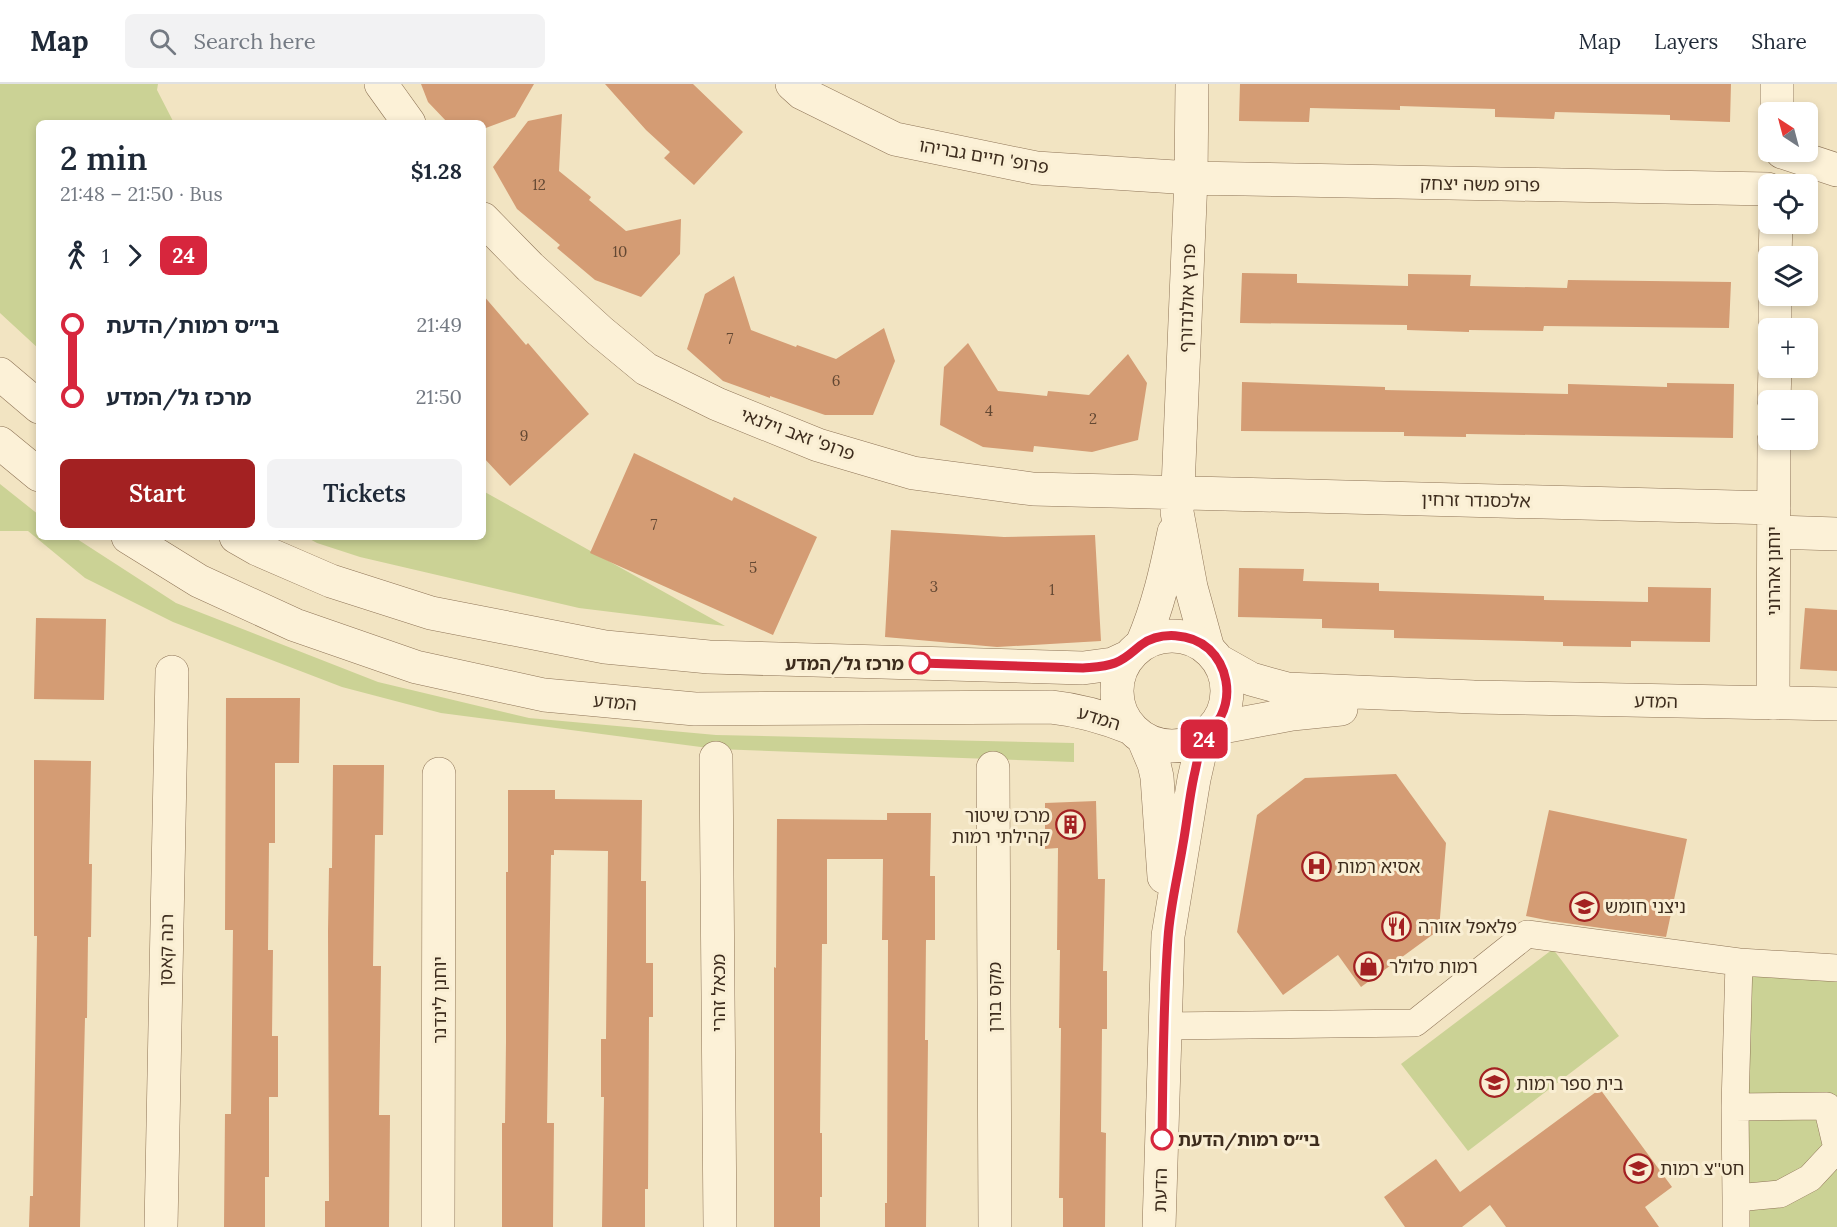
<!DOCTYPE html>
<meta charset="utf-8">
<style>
body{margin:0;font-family:Lora,"Noto Sans Hebrew",serif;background:#f2f2f3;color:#1f2937;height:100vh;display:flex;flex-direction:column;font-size:22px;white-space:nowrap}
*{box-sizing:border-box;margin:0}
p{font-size:20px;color:#747a83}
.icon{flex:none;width:33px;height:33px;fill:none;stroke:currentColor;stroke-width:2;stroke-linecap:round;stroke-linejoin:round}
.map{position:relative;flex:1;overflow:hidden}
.side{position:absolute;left:36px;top:36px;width:450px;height:420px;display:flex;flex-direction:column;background:#fff;border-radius:9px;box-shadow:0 3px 9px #0003}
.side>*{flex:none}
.badge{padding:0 12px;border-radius:9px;font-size:21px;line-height:39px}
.needle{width:39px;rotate:324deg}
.tools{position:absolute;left:1758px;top:18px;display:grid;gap:12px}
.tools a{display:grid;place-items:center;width:60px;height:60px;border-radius:9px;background:#fff;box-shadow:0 3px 9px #0003;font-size:30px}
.map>.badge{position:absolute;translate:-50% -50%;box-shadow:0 0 0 3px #fff}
.legs{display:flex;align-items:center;gap:9px;height:66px;padding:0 24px;font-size:20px}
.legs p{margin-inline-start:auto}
.summary{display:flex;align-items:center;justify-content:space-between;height:102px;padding:0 24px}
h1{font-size:33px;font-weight:600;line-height:45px}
.button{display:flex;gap:12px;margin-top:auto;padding:12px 24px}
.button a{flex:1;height:69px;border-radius:9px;background:#a32122;color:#fff;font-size:24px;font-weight:600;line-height:69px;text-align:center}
.button a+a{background:#f2f2f3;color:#1f2937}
ul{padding:0 24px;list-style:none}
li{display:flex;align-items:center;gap:21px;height:72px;font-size:22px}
li i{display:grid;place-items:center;width:9px;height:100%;margin:0 8px;background:currentColor}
li i::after{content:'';width:15px;height:15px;margin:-8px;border:4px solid;border-radius:50%;background:#fff}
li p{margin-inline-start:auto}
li:first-child i{background:linear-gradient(#0000 50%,currentColor 0)}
li:last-child i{background:linear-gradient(currentColor 50%,#0000 0)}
header{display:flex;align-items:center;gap:36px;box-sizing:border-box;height:84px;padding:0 30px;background:#fff;border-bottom:2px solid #e0e1e3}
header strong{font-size:28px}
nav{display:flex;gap:33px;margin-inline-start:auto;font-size:21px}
.search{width:420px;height:54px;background:#f2f2f3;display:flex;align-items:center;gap:15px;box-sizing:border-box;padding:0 21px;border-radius:9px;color:#747a83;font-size:22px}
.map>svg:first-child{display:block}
</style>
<header>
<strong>Map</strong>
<div class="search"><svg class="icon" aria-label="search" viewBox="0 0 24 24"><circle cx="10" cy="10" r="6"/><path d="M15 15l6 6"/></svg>Search here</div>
<nav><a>Map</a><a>Layers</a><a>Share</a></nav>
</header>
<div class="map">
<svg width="1837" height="1143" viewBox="0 0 1837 1143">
<rect width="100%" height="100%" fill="#f2e4c2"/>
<path fill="#cbd295" d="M0 0H158L157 6 174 39H39V265L0 229Z
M0 400 39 431V453H74L176 519 378 598 529 634 716 651 1074 659V678L716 665 441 629 342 603 173 538 85 494 28 447H0Z
M483 407 725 542 579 524 360 473 317 459 306 453H483Z
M1553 865 1619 952 1468 1067 1401 980Z
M1735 880 1837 885V1143H1729Z"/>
<path fill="#d49c74" d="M421 0H534L515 33 483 45V39H448L428 18Z
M605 0H693L743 48 694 101 664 74 670 68 646 46Z
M1240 0H1731L1730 38 1670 36V31L1555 28 1554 35 1495 33V25L1400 22V26L1310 24 1309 38 1239 37Z
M562 30 559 87 591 113 589 116 626 147 681 135 680 170 641 213 595 196 557 164 560 161 517 125 493 83 528 37Z
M1242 189 1297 190V199L1408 202V190L1471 191 1470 202 1567 204 1568 196 1731 198 1729 244 1544 242 1543 247 1469 246V248L1407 246V241L1240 239Z
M734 192 751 246 796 263 797 261 836 275 884 244 895 277 873 331H825L770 312V314L723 297 687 265 705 210Z
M483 211 526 261 528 259 589 330 510 402 483 373Z
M968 259 998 307 1047 312 1048 307 1089 311 1128 270 1147 299 1138 356 1092 368 1034 362 1033 368 983 363 940 341 944 283Z
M1242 298 1385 303V306L1568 310V300L1667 303V299L1734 300 1733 354 1466 350V353L1404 352V348L1241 347Z
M634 369 732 417 734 413 817 453 773 551 590 469Z
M891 446 1004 453 1095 451 1101 557 997 563 885 553Z
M1239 484 1304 485 1303 497 1379 499V507L1544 512V516L1648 518V503L1711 504 1710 558 1631 557V563L1563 562V558L1394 554V546L1322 544V535L1238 533Z
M1805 524 1837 526V587L1800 585Z
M36 534 106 535 104 616 34 615Z
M226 614H300L299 679H275V759H269L268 866H273L272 952H278V1013H269V1093H265V1143H224L225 1030H231L233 846H225Z
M34 676 91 677 89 780H92L91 853H88L87 934H85L80 1143H29L30 1112H33L37 852H34Z
M333 681H384L383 751H375L373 882H381L379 1031H390L389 1143H325V1117H329L328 847 329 784H332Z
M1396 690 1446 759 1439 846 1361 903 1338 871 1283 911 1237 848 1257 731 1305 694Z
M508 706H555V715L642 716 641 797H646V879H653V933H649L648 1105H645V1143H602L604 1013H601V955H606L608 767 554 766V771H551L547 1039H554L553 1143H502V1039H505L506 958V788H508Z
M1096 717 1098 795H1105L1103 887H1107V945H1102L1101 1048 1106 1049 1105 1143H1063V1114H1059L1061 944H1059L1060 866H1057L1058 764 1045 765V719Z
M1549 726 1687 755 1666 853 1551 837 1526 832Z
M887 729H931L930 792H935V856H926L925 956H928L926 1143H885V1119H887L888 856H882L883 775H827V860H822L820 1049H822V1113H820V1143H774V883L776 884 777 735 887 736Z
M1600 1005 1672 1103 1645 1123 1659 1143H1506L1490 1121 1462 1143H1405L1384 1113 1436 1075 1460 1108Z"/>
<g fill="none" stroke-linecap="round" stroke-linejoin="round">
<defs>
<path id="pedestrian" d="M1164 942 1415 939 1527 850 1739 878 1837 884
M1735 1023 1739 878
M1736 1114 1735 1023 1827 1022 1837 1064
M1736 1143V1114L1780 1110 1810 1094 1837 1065"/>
<path id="minor" d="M381 0 409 39
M792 0 802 9 895 55 1036 84 1191 94 1768 105
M1192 0 1191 94 1177 428 1191 503 1208 565
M1777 28V0
M1782 68 1837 86
M483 135 530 183 600 247 646 285 717 320 818 361 913 389 1033 405 1774 424
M1775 172 1776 140
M1775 244V212
M1774 316 1775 284
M1774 448 1837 450
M1142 560C1158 523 1166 487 1174 448
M1773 619 1774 356
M716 674 720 1143
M993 684 995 1143
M161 1143 172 588
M438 1143 439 690"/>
<path id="tertiary" d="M0 290 39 323
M0 359 39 391
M128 453 199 497 295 541 416 583 544 611 695 625 1051 623C1080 626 1104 633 1131 644
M236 453 257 465 331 497 431 529 605 563 709 573 1083 584 1113 580 1128 573
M1117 607a55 55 0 1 1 110 0a55 55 0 1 1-110 0Z
M1219 577 1251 595 1287 605 1474 613 1837 620
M1212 645 1292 630 1341 625
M1143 654 1154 680 1157 693 1164 793
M1159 1143 1168 852 1194 695 1204 651"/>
</defs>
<use href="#pedestrian" stroke="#8e7457" stroke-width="28"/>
<use href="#minor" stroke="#8e7457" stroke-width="34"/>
<use href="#tertiary" stroke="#8e7457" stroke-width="34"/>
<use href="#pedestrian" stroke="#fcf1d7" stroke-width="27"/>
<use href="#minor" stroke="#fcf1d7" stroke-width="33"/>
<use href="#tertiary" stroke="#fcf1d7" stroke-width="33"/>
</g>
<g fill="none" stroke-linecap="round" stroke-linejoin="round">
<defs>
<path id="line-1" d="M920 579 1083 584C1094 583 1105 583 1115 579 1126 575 1132 568 1141 561 1160 547 1191 549 1209 565 1227 582 1232 610 1221 632 1217 640 1208 645 1204 653 1199 664 1197 680 1194 692 1189 715 1187 738 1183 760 1178 791 1170 823 1168 854 1163 921 1163 988 1162 1055"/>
</defs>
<use href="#line-1" stroke="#fff" stroke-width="14"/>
<use href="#line-1" stroke="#d7263d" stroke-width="9"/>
</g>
<defs>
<symbol id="building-ring" viewBox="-11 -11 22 22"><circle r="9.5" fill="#f9eed3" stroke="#a32122" stroke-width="1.5"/><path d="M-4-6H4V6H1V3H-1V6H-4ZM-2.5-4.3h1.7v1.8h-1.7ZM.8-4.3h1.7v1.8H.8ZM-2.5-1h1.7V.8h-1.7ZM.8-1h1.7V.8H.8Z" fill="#a32122"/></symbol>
<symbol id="hospital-ring" viewBox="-11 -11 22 22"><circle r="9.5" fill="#f9eed3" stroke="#a32122" stroke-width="1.5"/><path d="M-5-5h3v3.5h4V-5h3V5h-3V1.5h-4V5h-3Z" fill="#a32122"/></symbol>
<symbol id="school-ring" viewBox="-11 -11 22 22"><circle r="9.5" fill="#f9eed3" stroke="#a32122" stroke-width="1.5"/><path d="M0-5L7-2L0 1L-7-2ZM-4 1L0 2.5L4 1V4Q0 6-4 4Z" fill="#a32122"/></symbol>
<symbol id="restaurant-ring" viewBox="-11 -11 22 22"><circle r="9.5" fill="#f9eed3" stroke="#a32122" stroke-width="1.5"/><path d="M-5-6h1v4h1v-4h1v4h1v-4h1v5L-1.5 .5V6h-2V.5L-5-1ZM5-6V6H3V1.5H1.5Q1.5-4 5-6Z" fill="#a32122"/></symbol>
<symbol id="shop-ring" viewBox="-11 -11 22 22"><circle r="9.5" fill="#f9eed3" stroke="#a32122" stroke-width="1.5"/><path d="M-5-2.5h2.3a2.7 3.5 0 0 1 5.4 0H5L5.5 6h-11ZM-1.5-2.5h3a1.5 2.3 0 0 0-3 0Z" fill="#a32122"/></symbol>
</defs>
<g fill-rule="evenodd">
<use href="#building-ring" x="1054" y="724" width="33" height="33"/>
<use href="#hospital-ring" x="1300" y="766" width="33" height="33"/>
<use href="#school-ring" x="1568" y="806" width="33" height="33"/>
<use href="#restaurant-ring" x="1380" y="826" width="33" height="33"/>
<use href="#shop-ring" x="1352" y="866" width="33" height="33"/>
<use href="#school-ring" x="1478" y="982" width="33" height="33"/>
<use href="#school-ring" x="1622" y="1068" width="33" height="33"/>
</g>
<g fill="#fff" stroke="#d7263d" stroke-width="3">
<circle cx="920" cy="579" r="10"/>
<circle cx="1162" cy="1055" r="10"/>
</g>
<g text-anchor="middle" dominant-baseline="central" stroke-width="6" stroke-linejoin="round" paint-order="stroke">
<g font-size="15" fill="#634833">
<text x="539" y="100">12</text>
<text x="620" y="167">10</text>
<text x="730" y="254">7</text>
<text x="836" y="296">6</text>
<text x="989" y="326">4</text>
<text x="1093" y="334">2</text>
<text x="524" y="351">9</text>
<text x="654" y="440">7</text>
<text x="753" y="483">5</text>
<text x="934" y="502">3</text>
<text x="1052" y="505">1</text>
</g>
<g font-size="18" fill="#3d2c1d" stroke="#f9eed3">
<text transform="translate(984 72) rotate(10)">פרופ' חיים גבריהו</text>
<text transform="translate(1480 100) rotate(1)">פרופ משה יצחק</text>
<text transform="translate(1187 214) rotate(-88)">פרנץ אולנדורף</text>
<text transform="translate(798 350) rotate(20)">פרופ' זאב וילנאי</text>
<text transform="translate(1476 416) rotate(1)">אלכסנדר זרחין</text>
<text transform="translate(1773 487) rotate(-90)">יוחנן אהרוני</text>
<text transform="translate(1656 617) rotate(1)">המדע</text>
<text transform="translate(615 618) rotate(5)">המדע</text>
<text transform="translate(1099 634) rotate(17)">המדע</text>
<text transform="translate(166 866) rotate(-89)">רנה קאסן</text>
<text transform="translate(718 909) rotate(-90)">מכאל זהרי</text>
<text transform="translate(994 913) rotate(-90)">מקס בורן</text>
<text transform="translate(439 916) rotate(-90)">יוחנן לינדנר</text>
<text transform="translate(1160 1106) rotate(-89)">הדעת</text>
</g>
<g font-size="18" font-weight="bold" fill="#3d2c1d" stroke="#f9eed3" text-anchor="end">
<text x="904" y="579">מרכז גל/המדע</text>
<text x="1178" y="1055" text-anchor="start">בי״ס רמות/הדעת</text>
</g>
<g font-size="18" fill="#3d2c1d" stroke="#f9eed3" text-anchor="start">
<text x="1050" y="731" text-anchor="end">מרכז שיטור<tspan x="1050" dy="21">קהילתי רמות</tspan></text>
<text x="1337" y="782">אסיא רמות</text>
<text x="1605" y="822">ניצני חומש</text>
<text x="1418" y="842">פלאפל אזורה</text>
<text x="1389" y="882">רמות סלולר</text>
<text x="1516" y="999">בית ספר רמות</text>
<text x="1660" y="1084">חט''צ רמות</text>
</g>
</g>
</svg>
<div class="tools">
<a><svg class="needle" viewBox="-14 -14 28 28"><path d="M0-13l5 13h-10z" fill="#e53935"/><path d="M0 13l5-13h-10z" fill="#747a83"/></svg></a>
<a><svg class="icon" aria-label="locate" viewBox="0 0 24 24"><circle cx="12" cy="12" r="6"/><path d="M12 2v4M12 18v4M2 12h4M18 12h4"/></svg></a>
<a><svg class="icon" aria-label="layers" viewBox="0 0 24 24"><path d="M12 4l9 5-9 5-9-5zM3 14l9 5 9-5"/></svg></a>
<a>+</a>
<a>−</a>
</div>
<b class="badge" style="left:1204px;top:655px;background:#d7263d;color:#fff">24</b>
<section class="side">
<div class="summary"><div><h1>2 min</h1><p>21:48 – 21:50 · Bus</p></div><b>$1.28</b></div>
<div class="legs"><svg class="icon" aria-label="walk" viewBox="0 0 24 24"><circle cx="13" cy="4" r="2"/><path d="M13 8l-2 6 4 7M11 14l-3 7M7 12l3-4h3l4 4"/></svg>1<svg class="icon" aria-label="forward" viewBox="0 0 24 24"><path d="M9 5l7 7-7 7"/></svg><b class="badge" style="background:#d7263d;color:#fff">24</b></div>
<ul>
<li><i style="color:#d7263d"></i><b>בי״ס רמות/הדעת</b><p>21:49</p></li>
<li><i style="color:#d7263d"></i><b>מרכז גל/המדע</b><p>21:50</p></li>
</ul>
<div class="button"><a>Start</a><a>Tickets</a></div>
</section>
</div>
